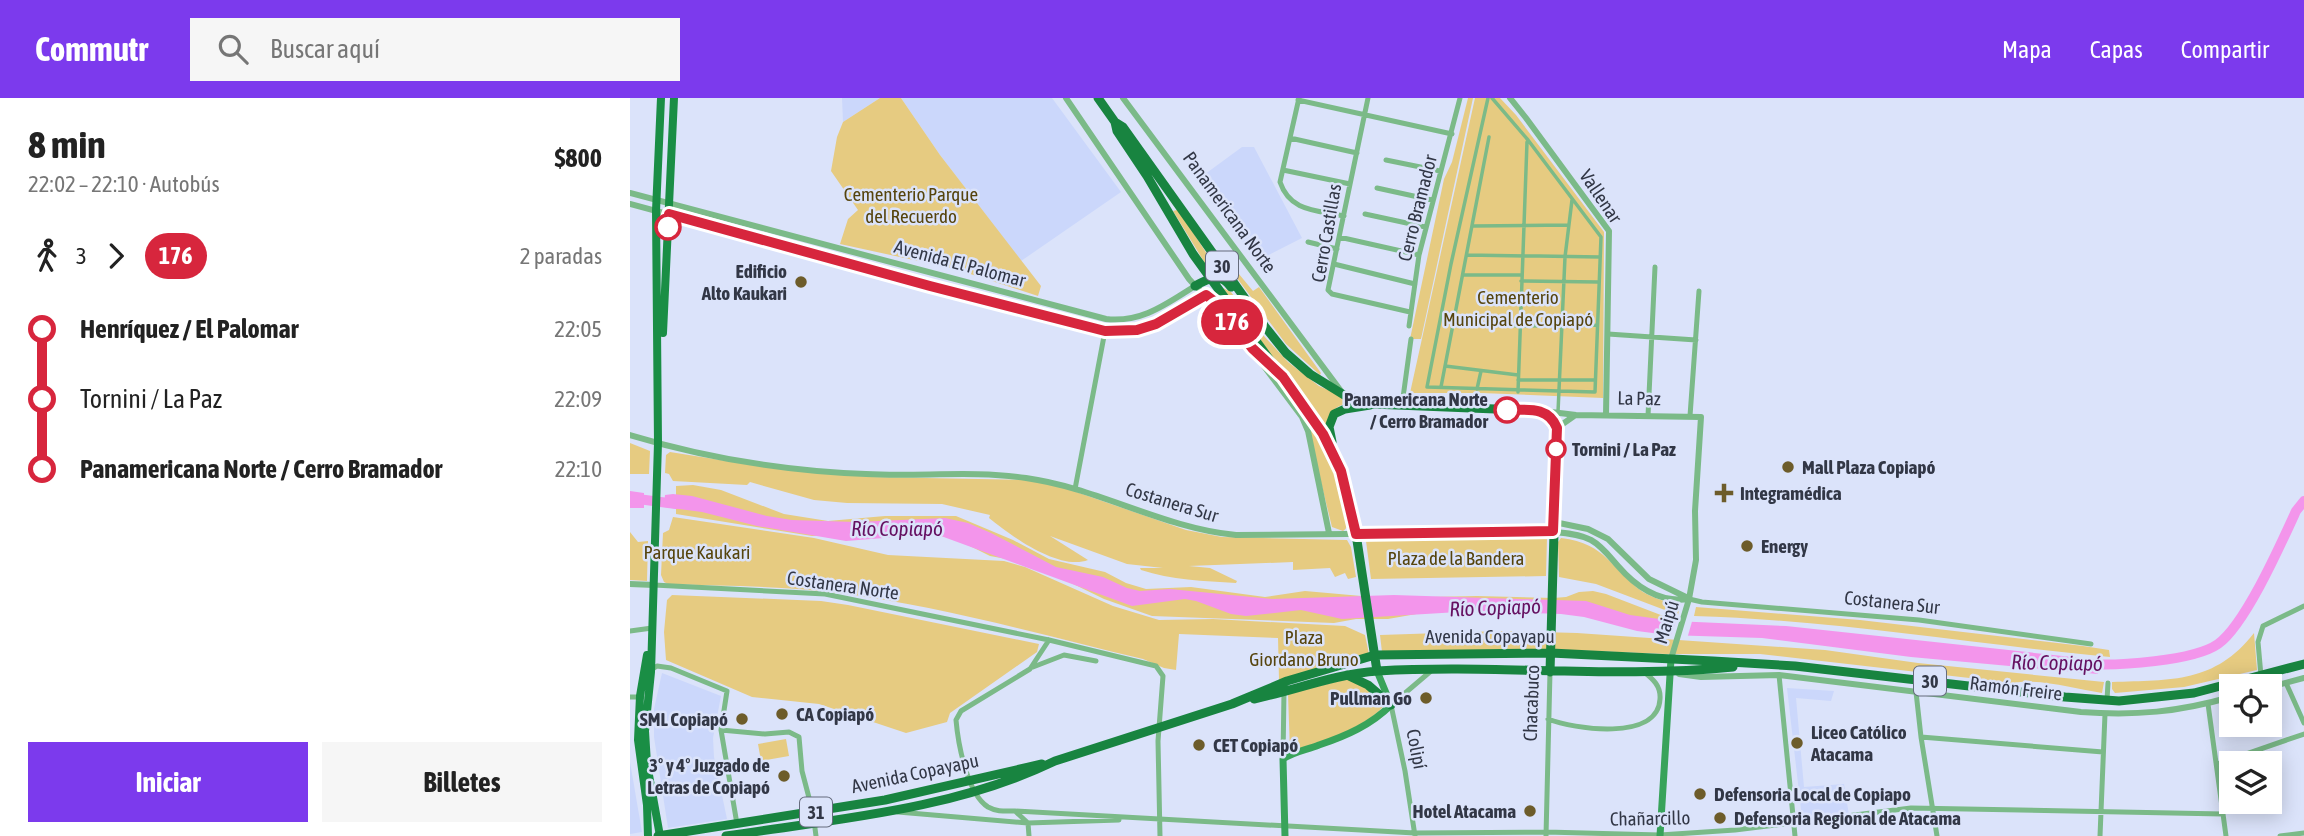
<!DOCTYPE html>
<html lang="es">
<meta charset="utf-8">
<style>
body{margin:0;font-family:"Asap Condensed",sans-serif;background:#f6f6f6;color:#222;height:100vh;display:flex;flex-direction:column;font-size:26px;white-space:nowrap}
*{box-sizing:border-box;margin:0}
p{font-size:23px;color:#767676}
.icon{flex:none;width:38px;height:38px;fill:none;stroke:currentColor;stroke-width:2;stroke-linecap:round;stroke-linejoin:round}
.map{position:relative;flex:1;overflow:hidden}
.panel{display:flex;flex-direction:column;background:#fff;width:630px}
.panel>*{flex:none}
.badge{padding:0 14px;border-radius:23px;font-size:24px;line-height:46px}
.buttons{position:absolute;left:1589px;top:576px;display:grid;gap:14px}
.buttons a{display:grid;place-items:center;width:63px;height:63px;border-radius:0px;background:#fff;box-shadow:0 4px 18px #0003;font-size:35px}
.map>.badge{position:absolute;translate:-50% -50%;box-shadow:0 0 0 4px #fff}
.legs{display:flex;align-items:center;gap:10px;height:77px;padding:0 28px;font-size:23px}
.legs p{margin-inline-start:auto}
.overview{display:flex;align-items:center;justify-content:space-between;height:119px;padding:0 28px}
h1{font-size:38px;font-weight:700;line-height:52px}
.button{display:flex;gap:14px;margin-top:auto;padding:14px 28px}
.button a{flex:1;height:80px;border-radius:0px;background:#7c3aed;color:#fff;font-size:28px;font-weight:700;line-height:80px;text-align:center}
.button a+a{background:#f6f6f6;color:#222}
ul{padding:0 28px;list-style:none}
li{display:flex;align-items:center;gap:24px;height:70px;font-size:26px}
li i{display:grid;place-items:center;width:10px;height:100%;margin:0 9px;background:currentColor}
li i::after{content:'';width:18px;height:18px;margin:-9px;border:5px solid;border-radius:50%;background:#fff}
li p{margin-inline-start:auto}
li:first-child i{background:linear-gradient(#0000 50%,currentColor 0)}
li:last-child i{background:linear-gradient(currentColor 50%,#0000 0)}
header{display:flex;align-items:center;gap:42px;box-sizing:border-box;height:98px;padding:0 35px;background:#7c3aed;color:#fff}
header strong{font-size:33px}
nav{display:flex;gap:38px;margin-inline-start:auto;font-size:24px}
.search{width:490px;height:63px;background:#f6f6f6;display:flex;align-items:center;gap:18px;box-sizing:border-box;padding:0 24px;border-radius:0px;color:#767676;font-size:26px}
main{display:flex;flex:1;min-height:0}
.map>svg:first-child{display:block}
</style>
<header>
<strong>Commutr</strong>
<div class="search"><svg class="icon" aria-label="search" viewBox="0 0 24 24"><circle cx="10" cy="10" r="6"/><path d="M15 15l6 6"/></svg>Buscar aquí</div>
<nav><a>Mapa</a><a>Capas</a><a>Compartir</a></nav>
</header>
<main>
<section class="panel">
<div class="overview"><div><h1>8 min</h1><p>22:02 – 22:10 · Autobús</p></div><b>$800</b></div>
<div class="legs"><svg class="icon" aria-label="walk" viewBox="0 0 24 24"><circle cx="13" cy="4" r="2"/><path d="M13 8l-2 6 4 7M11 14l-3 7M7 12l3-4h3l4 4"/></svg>3<svg class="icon" aria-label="forward" viewBox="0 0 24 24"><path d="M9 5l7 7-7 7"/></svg><b class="badge" style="background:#d7263d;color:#fff">176</b><p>2 paradas</p></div>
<ul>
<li><i style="color:#d7263d"></i><b>Henríquez / El Palomar</b><p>22:05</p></li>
<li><i style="color:#d7263d"></i><span>Tornini / La Paz</span><p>22:09</p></li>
<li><i style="color:#d7263d"></i><b>Panamericana Norte / Cerro Bramador</b><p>22:10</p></li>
</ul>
<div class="button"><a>Iniciar</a><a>Billetes</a></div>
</section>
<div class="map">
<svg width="1674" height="738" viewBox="0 0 1674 738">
<rect width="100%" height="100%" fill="#dbe3fa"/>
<path fill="#cbd7fb" d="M212 0H250L213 24Z
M271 0H422L491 94 391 163 310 57Z
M612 49H624L672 140 627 163 567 82Z
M32 575 91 598 83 640 84 659 97 721 38 730 24 639V611Z
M1157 590 1204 593 1201 603 1166 600 1174 689 1214 686 1219 717 1172 720Z
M0 664 12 734 0 736Z"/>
<path fill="#e6cb81" d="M250 0H271L310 57 411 188 408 198 325 171 210 146 218 121 228 112 201 73 207 39 213 24Z
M838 0H843L791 241H780L814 81 822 64Z
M845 0H870L886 17 974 134 973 300 851 295H780Z
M547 112 553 119 588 173 581 175 543 113Z
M598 168 604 170 623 193 629 189 691 275 690 277 656 246Z
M593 190 601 194 633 237 658 264 689 288 725 304C706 306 697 314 696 333Z
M675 319C689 335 735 419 713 433L702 429Z
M0 345 20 353 19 376H0Z
M40 354 140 370 241 379 396 382 426 387 556 432 592 439 717 442 721 449 726 479 718 481 715 475 705 479 700 470 663 472V464L559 468 580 470 607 483 606 485C574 483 541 482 511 472L510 470H533L497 466 420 438 458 462C430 473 381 438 359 420L360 417 312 406 217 405 184 402 120 384 117 387 43 383 39 376 35 375 36 357Z
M63 387 91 392 154 416 198 423 255 418H326L383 442 419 461 475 474 496 485 516 491 561 489 635 499 675 493 754 500 847 498 923 500 936 499 949 494 963 493 976 496 1036 519 1031 535 953 512H860L792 515 758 521H726L704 525 522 518 474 501 433 481 382 462 360 458 324 440 290 435 182 438 46 416V388Z
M43 419 184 440 258 457 374 463 395 469 483 508 529 522 583 521 715 528 735 537 739 556 649 582 648 540 549 536 546 572 534 570 513 561C413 537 311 508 209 495 153 488 95 488 38 486L34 484 31 477 33 435 39 432Z
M0 434 8 444 18 443 17 483 0 482Z
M917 440 916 478 741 481 736 443Z
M931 440C978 446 980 471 1013 494 1025 501 1037 504 1050 507L1048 517 966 486 929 479 928 444Z
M42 497 191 503 218 507 409 546 407 554 320 615 317 624 276 635 189 606 122 599 36 562 34 534 37 502Z
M1066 509 1230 522 1453 548 1479 552 1480 559C1341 546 1203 522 1064 518Z
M871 533 947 535 1195 552 1288 565 1474 584 1472 595C1445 591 1409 580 1383 585L1130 556H1036L915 551 752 554 750 537Z
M1624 535 1627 572 1554 589 1485 595 1482 591V584C1542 582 1585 585 1624 535Z
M717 581C732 586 745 594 754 608 729 634 693 642 660 654L658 596Z
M156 641 159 658 131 663 128 646Z"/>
<path fill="#f395eb" d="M0 393 14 395V410H0Z
M43 396 62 398 137 418 162 422 226 424 315 420 338 425 361 435 426 469 473 479 497 490 510 493 540 491 642 501 764 497 956 503 1000 517 1044 523 1156 528 1470 562 1468 576 1281 559 1132 540 1038 537 1007 533 954 519 931 516 845 513 712 521 671 512 616 518 601 516 566 503 555 501 502 508 311 438 291 437 216 443 127 428 72 414 34 409 35 397Z"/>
<path fill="#dbe3fa" d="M1047 520H1063L1057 541 1040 540Z"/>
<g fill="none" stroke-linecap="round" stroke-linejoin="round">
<path stroke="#f395eb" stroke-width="10" d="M0 400 46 406
M1457 566C1487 568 1564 563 1588 546 1615 527 1651 446 1666 413L1674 403"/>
<path stroke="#7bba88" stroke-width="3.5" d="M858 0 821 166 797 289 965 294 971 139 898 42 862 0
M843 128 939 127
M837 157 970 159
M834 177H891
M891 183 968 184
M824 224 889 228 967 227
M815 268 888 277
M888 282H965
M811 289 859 39
M847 291 851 273
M888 294 897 44
M928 314 935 159 942 102"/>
<path stroke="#7bba88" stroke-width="5" d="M669 0 650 84C660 114 687 112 714 118
M738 0 698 192 702 196 780 214
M668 2 822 36
M660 40 727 55
M756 62 810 73
M653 72 720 86
M747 90 802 102
M735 116 795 129
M709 139 789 157
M678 144 707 151
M704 166 785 186
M779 228 789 157 830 0
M978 236 1066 242
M772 307 781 241
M1018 318 1025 169
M1060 318 1069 193
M445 391 475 233
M24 487 195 496 419 542 526 568 533 578 528 643 530 738
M1059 501 1072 504 1289 522 1461 546
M0 533 22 530
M403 569 434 557 466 563
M21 572 27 568 41 570 97 593 91 632 107 726
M1149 577 1165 738
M1631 578 1628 544 1633 528 1674 508
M1656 585 1674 625
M1286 594 1291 639 1307 738
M0 599H12
M1477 602 1478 585
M1578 606 1596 738
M918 621C943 631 1028 644 1030 601 1031 588 1023 581 1014 574
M91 632 135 636 159 634 169 639 172 673 183 715 186 738
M1291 639 1473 654
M653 661 654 593
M1587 666 1674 636
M385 713 785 735 916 734 1030 737 1105 732 1281 710 1593 716
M268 714 398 725 489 722
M398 725 385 713C375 713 367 714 358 709 337 696 328 645 326 622L331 613 400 571 419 542
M398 725 399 738
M785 738 775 673 761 607 801 573
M916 738 920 574
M1470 738 1475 616
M1650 738 1674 735"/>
<path stroke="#7bba88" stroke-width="6" d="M436 0 559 181C569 193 582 200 592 212L672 319 678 333 699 435
M493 0 711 293
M880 0 896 20 979 133 976 317
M0 95 476 221C512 225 536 206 565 188
M0 106 455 229C488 234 512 234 542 216 553 209 563 200 576 197
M913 313 946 317 1071 319 1065 413 1066 462 1059 501 1041 561
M927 330 944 318
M0 337C76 360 157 373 236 376 289 379 343 372 396 380 468 390 533 430 606 437L923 434C935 435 949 436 961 442 972 448 980 459 988 468 1007 490 1030 505 1059 501
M923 420 929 425 958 431 978 441 1019 481 1058 500
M0 486 24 487
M1049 576 1071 579 1149 577 1451 614C1506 618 1548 614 1601 599
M1640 589 1674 580"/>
<path stroke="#38a35a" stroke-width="7" d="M655 738 653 661C665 653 677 652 689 647 716 638 741 627 761 607L747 573
M1030 738 1041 561"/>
<path stroke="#1a8e45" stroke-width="8" d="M33 235 44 0
M17 557 10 598 8 642 17 707 18 738
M30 738 17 666 15 633 21 574 28 345 26 113 31 0"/>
<path stroke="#188440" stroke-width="9" d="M468 0 485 24 493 29 636 230 656 255 680 276 714 297 742 306 912 313 921 319 927 330 920 574
M485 24 487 33 517 78 563 156 684 323 706 359 718 397 726 436 747 573
M565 188C579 180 590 174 601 189
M622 250 633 261
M702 344 699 329 704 316 715 311 740 307
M717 577 738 587 761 607
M624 601C666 592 705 576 748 573 866 566 985 581 1103 569
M28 738 255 702 412 666
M96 738C207 721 323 712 425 663L602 606 657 583 745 557 921 555 1083 563 1165 568 1435 599 1489 603 1564 595 1674 566"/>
</g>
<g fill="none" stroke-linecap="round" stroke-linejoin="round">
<defs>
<path id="line-1" d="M38 129 39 116 300 188 475 233 507 232 526 226 576 197 589 207 622 250 653 279 693 336 711 373 726 436 923 433 927 330C918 308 898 312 877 312"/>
</defs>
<use href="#line-1" stroke="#fff" stroke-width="16"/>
<use href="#line-1" stroke="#d7263d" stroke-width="10"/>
</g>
<g fill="#fff" stroke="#d7263d" stroke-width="3.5">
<circle cx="38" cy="129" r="12"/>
<circle cx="877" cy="312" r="12"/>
<circle cx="926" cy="351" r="9"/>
</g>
<g fill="#6d5c2a" stroke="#dbe3fa" stroke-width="2.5">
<circle cx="171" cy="184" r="7"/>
<circle cx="1158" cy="369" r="7"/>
<path d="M1090.5 384.5h7v7h7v7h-7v7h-7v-7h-7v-7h7z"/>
<circle cx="1117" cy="448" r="7"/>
<circle cx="796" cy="600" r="7"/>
<circle cx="152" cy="616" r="7"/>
<circle cx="112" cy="621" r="7"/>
<circle cx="1167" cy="645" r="7"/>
<circle cx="569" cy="647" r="7"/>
<circle cx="154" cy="678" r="7"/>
<circle cx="1070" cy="696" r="7"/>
<circle cx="900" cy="713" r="7"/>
<circle cx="1090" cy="720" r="7"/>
</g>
<g text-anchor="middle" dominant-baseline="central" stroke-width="5" stroke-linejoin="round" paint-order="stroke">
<g fill="#dbe3fa" stroke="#656b7c" stroke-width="2">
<rect x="576" y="153.5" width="32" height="29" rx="5"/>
<rect x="1284" y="568.5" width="32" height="29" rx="5"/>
<rect x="170" y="699.5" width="32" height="29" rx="5"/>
</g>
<g font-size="18" font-weight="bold" fill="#323746">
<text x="592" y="168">30</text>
<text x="1300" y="583">30</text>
<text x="186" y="714">31</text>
</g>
<g font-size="19" fill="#56440d" stroke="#dbe3fa">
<text x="281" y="96">Cementerio Parque<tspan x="281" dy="22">del Recuerdo</tspan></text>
<text x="888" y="199">Cementerio<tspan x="888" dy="22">Municipal de Copiapó</tspan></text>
<text x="67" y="454">Parque Kaukari</text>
<text x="826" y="460">Plaza de la Bandera</text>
<text x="674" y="539">Plaza<tspan x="674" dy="22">Giordano Bruno</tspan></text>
</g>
<g font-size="19" fill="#323746" stroke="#dbe3fa">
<text transform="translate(971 98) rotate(56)">Vallenar</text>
<text transform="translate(787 110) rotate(-76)">Cerro Bramador</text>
<text transform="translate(600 114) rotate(54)">Panamericana Norte</text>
<text transform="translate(696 135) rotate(-80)">Cerro Castillas</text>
<text transform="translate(330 165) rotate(15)">Avenida El Palomar</text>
<text transform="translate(1009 300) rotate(1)">La Paz</text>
<text transform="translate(542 404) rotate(17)">Costanera Sur</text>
<text transform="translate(213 487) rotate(8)">Costanera Norte</text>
<text transform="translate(1262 504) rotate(6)">Costanera Sur</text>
<text transform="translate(1036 524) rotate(-73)">Maipú</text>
<text x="860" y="538">Avenida Copayapu</text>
<text transform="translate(1386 590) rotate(7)">Ramón Freire</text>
<text transform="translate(901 605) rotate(-88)">Chacabuco</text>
<text transform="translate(787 651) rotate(79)">Colipí</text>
<text transform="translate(285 675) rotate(-12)">Avenida Copayapu</text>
<text transform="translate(1020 720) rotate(-1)">Chañarcillo</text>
</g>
<g font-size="19" font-weight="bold" fill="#323746" stroke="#dbe3fa" text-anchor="start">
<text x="157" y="173" text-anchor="end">Edificio<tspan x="157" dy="22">Alto Kaukari</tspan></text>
<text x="1172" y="369">Mall Plaza Copiapó</text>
<text x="1110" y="395">Integramédica</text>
<text x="1131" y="448">Energy</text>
<text x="782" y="600" text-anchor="end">Pullman Go</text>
<text x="166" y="616">CA Copiapó</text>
<text x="98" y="621" text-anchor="end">SML Copiapó</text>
<text x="1181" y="634">Liceo Católico<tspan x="1181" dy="22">Atacama</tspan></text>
<text x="583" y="647">CET Copiapó</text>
<text x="140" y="667" text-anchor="end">3° y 4° Juzgado de<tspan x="140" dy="22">Letras de Copiapó</tspan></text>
<text x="1084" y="696">Defensoria Local de Copiapo</text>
<text x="886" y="713" text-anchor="end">Hotel Atacama</text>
<text x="1104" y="720">Defensoria Regional de Atacama</text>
</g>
<g font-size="19" font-weight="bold" fill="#323746" stroke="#dbe3fa" text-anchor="end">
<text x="858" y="301">Panamericana Norte<tspan x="858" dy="22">/ Cerro Bramador</tspan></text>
<text x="942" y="351" text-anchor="start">Tornini / La Paz</text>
</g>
<g font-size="21" font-style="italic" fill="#651061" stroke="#dbe3fa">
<text x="267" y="430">Río Copiapó</text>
<text transform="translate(865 509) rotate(-2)">Río Copiapó</text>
<text transform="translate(1427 564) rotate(1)">Río Copiapó</text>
</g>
</g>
</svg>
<div class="buttons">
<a><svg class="icon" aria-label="locate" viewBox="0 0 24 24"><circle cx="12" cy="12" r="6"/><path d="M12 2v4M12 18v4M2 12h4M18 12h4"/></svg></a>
<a><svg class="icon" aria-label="layers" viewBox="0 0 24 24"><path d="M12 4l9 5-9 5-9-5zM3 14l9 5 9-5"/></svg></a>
</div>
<b class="badge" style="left:602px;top:224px;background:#d7263d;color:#fff">176</b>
</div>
</main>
